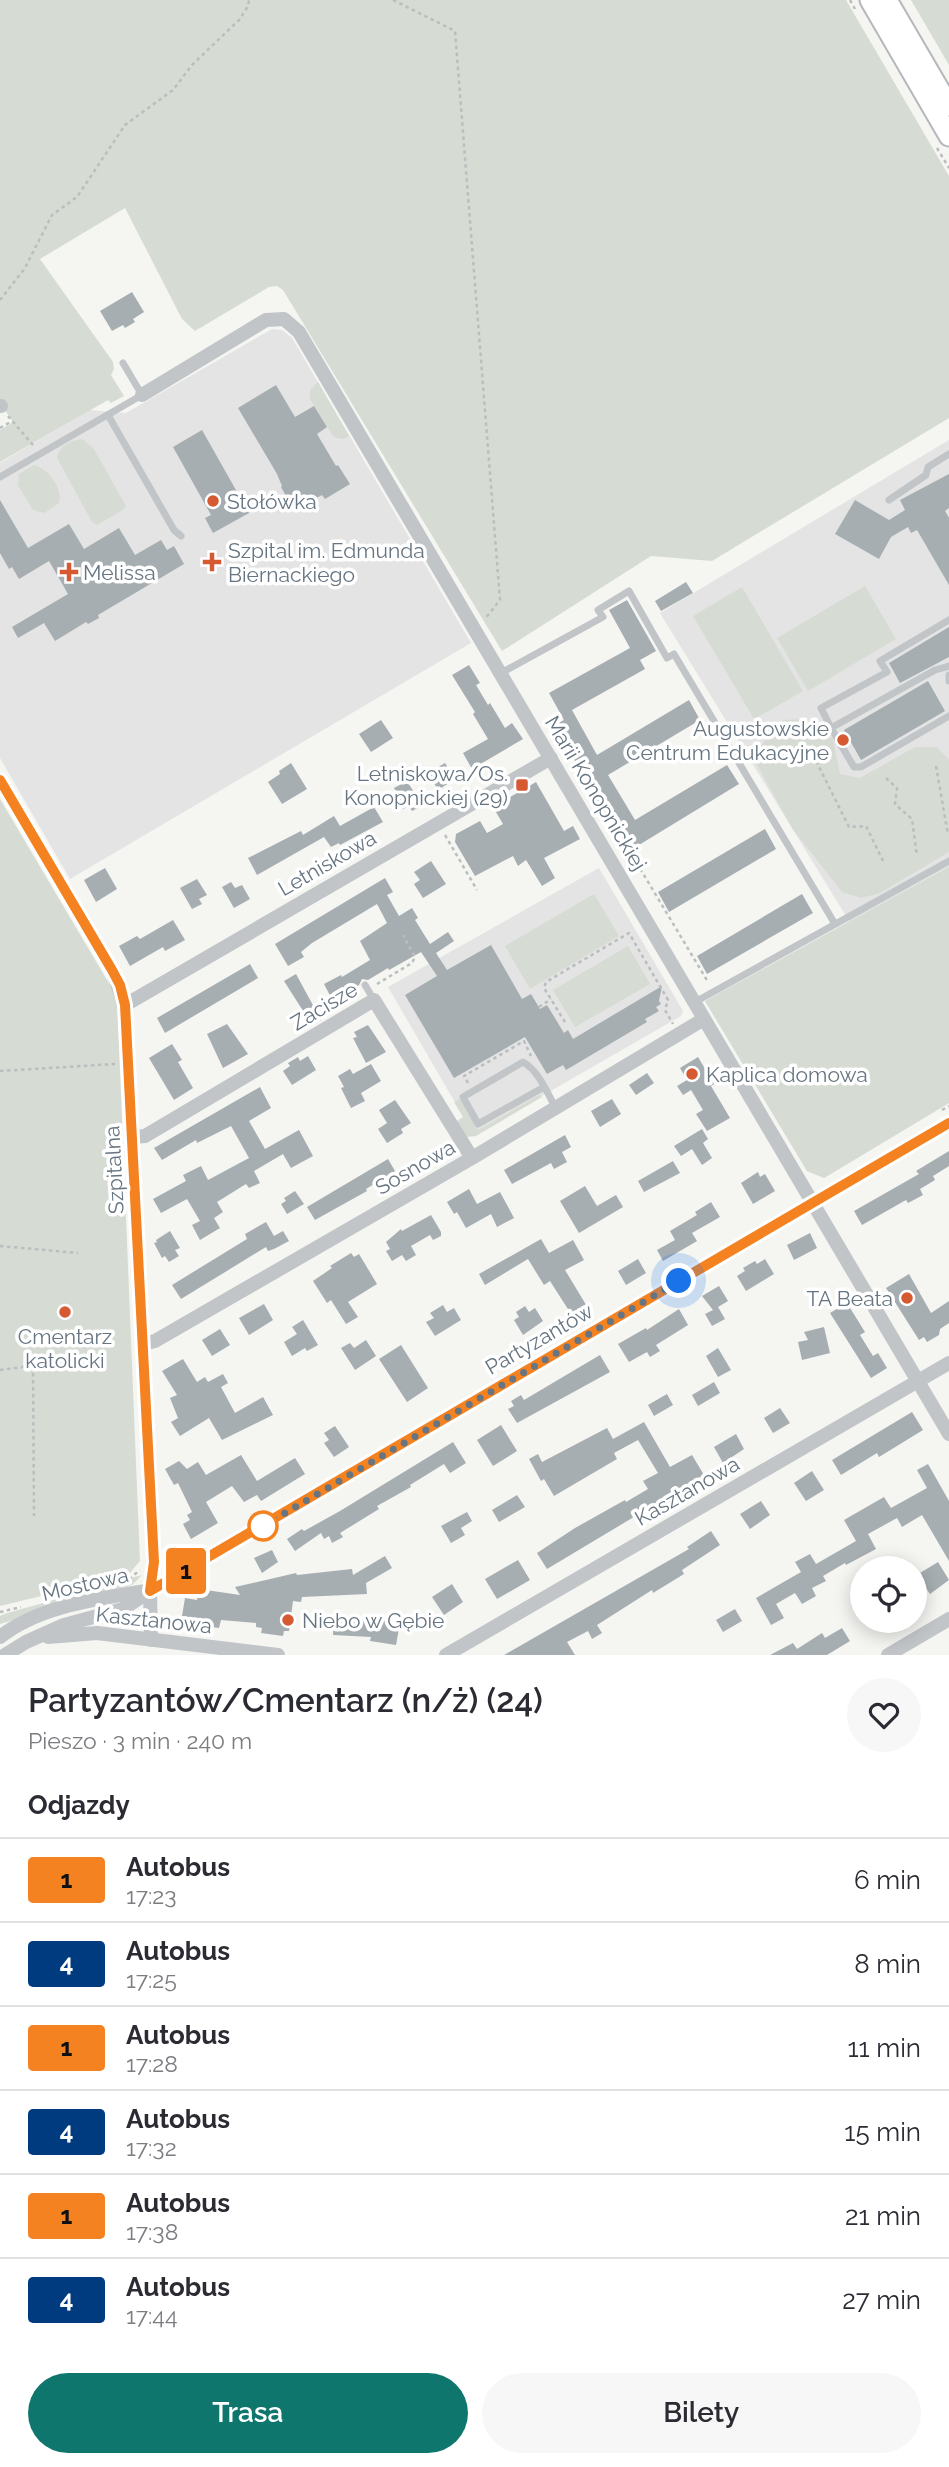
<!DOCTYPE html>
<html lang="pl">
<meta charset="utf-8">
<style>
body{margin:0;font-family:Raleway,sans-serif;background:#f7f7f7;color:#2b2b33;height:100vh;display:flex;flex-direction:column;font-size:26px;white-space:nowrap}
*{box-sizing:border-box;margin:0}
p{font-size:23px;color:#7c7c81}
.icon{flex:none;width:38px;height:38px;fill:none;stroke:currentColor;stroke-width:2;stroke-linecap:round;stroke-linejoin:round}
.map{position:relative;height:1655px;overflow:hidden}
.panel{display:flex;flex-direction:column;background:#fff;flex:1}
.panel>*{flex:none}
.badge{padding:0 14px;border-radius:5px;font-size:24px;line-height:46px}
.fabs{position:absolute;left:850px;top:1556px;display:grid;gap:14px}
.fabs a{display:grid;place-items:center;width:77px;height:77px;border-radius:50%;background:#fff;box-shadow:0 4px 18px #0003;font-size:35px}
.you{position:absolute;width:35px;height:35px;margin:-18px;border:5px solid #fff;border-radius:50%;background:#1a73e8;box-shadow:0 0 0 10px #1a73e833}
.map>.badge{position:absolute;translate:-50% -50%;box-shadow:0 0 0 4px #fff}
h2{padding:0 28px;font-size:26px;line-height:63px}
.round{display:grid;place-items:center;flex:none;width:74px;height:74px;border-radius:37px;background:#f7f7f7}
.summary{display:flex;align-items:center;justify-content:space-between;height:119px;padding:0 28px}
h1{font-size:33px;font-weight:600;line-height:52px}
.action{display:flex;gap:14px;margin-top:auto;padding:14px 28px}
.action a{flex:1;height:80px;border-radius:42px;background:#0f766e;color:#fff;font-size:28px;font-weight:600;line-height:80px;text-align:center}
.action a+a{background:#f7f7f7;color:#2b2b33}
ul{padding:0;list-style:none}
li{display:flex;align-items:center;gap:21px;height:84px;padding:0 28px;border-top:2px solid #e1e1e2}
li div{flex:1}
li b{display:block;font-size:26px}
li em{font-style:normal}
li .badge{min-width:77px;font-weight:700;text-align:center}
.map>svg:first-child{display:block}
</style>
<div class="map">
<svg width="949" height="1655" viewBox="0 0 949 1655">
<rect width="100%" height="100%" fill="#f5f5f2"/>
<path fill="#e3e4e3" d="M272 329 282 330 292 338 471 643 70 879 0 758V463L90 410 126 413Z
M949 440V1103L824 1178 807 1171 705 1001 849 921 660 613Z
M599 868 683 1011 681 1016 474 1135 388 987Z"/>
<path fill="#d6dcd3" d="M0 0H846L949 176V418L712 561 651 556 502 651 283 290 277 286 269 287 195 331 182 319 125 208 40 259 113 362 114 369 111 375 124 396 111 403 108 400 0 462V430L13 422 0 403Z
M911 0H949V65Z
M318 382 349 436C344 440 338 439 333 436L310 399V390Z
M82 439 94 449 126 506 123 510 97 525 92 522 57 458C58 447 71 440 82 439Z
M34 465C48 469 63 487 59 503L44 513 33 510 18 485 19 474Z
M865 586 896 639 808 691 777 638Z
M742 587 803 691 754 719 693 616Z
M805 719 833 739 840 774 860 778 915 747H937L949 760V852L880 893 861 898 842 892 792 828 752 756 783 720Z
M0 799 117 997 140 1561 128 1575 0 1606Z
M949 867V1103L824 1178 807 1171 705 1001Z
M594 894 619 936 530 989 505 946Z
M628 946 650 984 575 1027 553 990Z
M539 1095 542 1097 476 1136 467 1137 454 1123 463 1117 454 1102 460 1099 478 1130Z
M142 1575 132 1585 123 1588 0 1624V1616L4 1614Z"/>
<path fill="#a6aeb2" d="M132 292 144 312 133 319 135 322 125 328 123 325 112 331 100 311Z
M276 385 295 417 314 406 327 427 317 434 336 466 338 465 350 484 325 499 322 495 309 502 306 497 291 505 281 487 282 486 277 474 238 408Z
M202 430 249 513 213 533 205 518 211 515 173 447Z
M949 474V508L945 511 949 518V585L917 530 911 533 908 527 891 537 879 559 835 534 855 500 889 520 905 510 900 500Z
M0 500 28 548 69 524 84 549 119 528 135 555 161 540 167 550 174 546 184 564 98 615 99 618 88 624 86 622 55 641 44 623 18 638 12 627 68 594 49 561 19 579 12 567 9 569 0 553Z
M686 582 693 593 661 611 655 601Z
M627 600 656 651 640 660 645 669 572 710 597 755 689 700 700 720 608 775 635 820 727 765 739 784 634 848 618 822 612 826 591 789 597 785 581 758 575 761 557 731 555 725 564 720 549 693 630 648 609 610Z
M949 627V657L900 683 889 663Z
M469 665 480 683 476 685 488 705 490 703 505 728 512 723 523 739 472 769 463 753 488 739 473 714 475 712 452 675Z
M928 681 945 711 861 760 844 730Z
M381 720 393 738 371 752 359 734Z
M291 763 307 789 282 804 268 782 280 774 279 771Z
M445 763 455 779 438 790 428 773Z
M407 781 415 794 420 791 427 803 412 811 409 806 403 809 396 796 398 795 394 788Z
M536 782 564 831 573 826 580 839 544 858 555 878 542 886 526 860 518 866 513 856 475 876 455 842 456 834 480 821 487 833 503 824 493 807Z
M374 807 383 822 340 845 339 843 331 847 324 837 257 875 248 858 301 831 303 835 334 816 340 826Z
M765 829 776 849 669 912 658 892Z
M431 861 446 884 423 898 414 884 420 880 414 872Z
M105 868 117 889 96 902 84 880Z
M385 878 393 892 387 895 399 916 412 908 418 918 415 920 430 944 448 932 454 941 436 953 447 970 491 945 522 999 531 994 540 1009 547 1005 564 1033 568 1030 573 1039 662 986 659 1001 661 1004 656 1007 659 1011 645 1019 647 1022 566 1070 563 1065 547 1074 525 1037 454 1078 405 995 437 976 421 952 389 970 388 968 368 980 362 979 359 985 350 991 351 994 334 1003 324 984 341 975 342 977 370 960 360 941 387 923 377 904 312 943 301 952 304 957 288 966 275 944Z
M197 879 207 895 199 899 202 904 192 909 180 888Z
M231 882 235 888 242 885 250 899 234 908 222 887Z
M802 894 813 913 707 974 697 956Z
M173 920 185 940 165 951 163 947 130 966 119 946 137 936 140 939Z
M250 964 258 978 165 1033 157 1018Z
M296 974 321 1020 312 1025 284 981Z
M227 1024 248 1054 223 1068 207 1034Z
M368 1025 386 1052 366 1063 353 1038 357 1037 354 1032Z
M172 1044 182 1060 178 1062 193 1088 174 1100 149 1058Z
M308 1056 316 1070 292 1085 283 1071 290 1066 288 1063 298 1057 300 1061Z
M698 1057 714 1084 711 1086 730 1118 707 1131 696 1114 703 1110 691 1090 683 1095 677 1086 687 1080 680 1068Z
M371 1064 381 1081 361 1093 365 1101 351 1108 341 1088 344 1087 338 1076 350 1069 353 1074Z
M647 1073 654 1083 636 1095 629 1085Z
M260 1087 271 1108 249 1121 265 1149 299 1130 313 1156 291 1168 283 1154 254 1171 260 1183 249 1188 246 1184 217 1202 223 1212 214 1218 220 1228 200 1240 192 1225 200 1221 187 1199 161 1213 153 1199 186 1181 183 1175 201 1166 208 1180 249 1158 231 1126 197 1143 196 1140 162 1160 154 1148Z
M612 1099 621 1114 600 1127 591 1111Z
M395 1100 411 1123 401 1129 403 1133 387 1143 378 1129 387 1123 379 1110Z
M702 1129 708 1139 703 1143 712 1158 702 1165 692 1149 681 1156 674 1146Z
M565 1135 571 1147 562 1152 567 1162 554 1169 551 1163 512 1184 504 1170Z
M949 1151V1166L933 1176 935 1180 920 1189 923 1195 908 1203 906 1200 862 1225 854 1211 919 1174 916 1171Z
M388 1159 395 1171 366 1189 367 1191 315 1220 307 1207Z
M673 1161 680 1173 644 1192 638 1181Z
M758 1172 760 1177 765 1174 775 1191 753 1204 741 1183Z
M585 1186 597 1206 616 1195 623 1207 579 1233 560 1201Z
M469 1189 477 1204 500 1192 514 1218 497 1227 491 1214 466 1228 457 1212 454 1214 447 1202Z
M295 1191 304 1204 287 1214 281 1204 286 1201 284 1198Z
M711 1202 720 1217 692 1233 697 1241 663 1261 657 1250 675 1240 670 1231 697 1215 695 1212Z
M431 1215 441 1232V1236L433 1240 430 1235 411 1246 416 1255 406 1261 402 1255 392 1261 386 1251 390 1249 386 1242 401 1229 402 1231Z
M266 1222 274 1236 283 1231 289 1241 274 1249 268 1251 266 1247 181 1299 172 1285 247 1239 245 1234Z
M170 1231 180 1248 175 1250 179 1256 169 1262 165 1256 162 1258 154 1243 157 1242 156 1240Z
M810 1233 817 1248 794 1260 787 1245Z
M541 1239 549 1253 573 1240 584 1260 565 1270 588 1308 573 1317 550 1281 544 1285 528 1259 485 1285 479 1274Z
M351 1253 354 1257 359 1254 377 1284 348 1302 358 1317 346 1324 331 1300 327 1303 313 1281 332 1268 330 1266Z
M638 1259 646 1273 626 1285 618 1271Z
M765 1259 774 1274 746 1291 737 1276 745 1271 743 1268 755 1261 757 1264Z
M909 1274 931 1313 949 1301V1323L940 1329 939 1335 927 1342 924 1337 919 1340 886 1288Z
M719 1286 728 1301 718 1307 725 1319 712 1326 705 1314 713 1310 702 1296Z
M847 1303 865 1332 860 1335 873 1356 878 1353 887 1368 871 1378 830 1313Z
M264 1304 273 1320 249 1335 239 1318Z
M443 1305 447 1312 454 1308 461 1320 435 1336 426 1322 434 1318 430 1313Z
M525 1306 529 1312 535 1308 543 1321 523 1335 514 1320 519 1317 516 1312Z
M679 1309 688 1325 656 1345 660 1351 650 1357 647 1352 629 1362 618 1344 646 1328 647 1330Z
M303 1320 318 1345 307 1351 305 1348 292 1356 284 1342 297 1334 292 1327Z
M824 1327 830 1353 802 1360 798 1342 808 1340 804 1332Z
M220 1329 230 1345 212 1356 202 1340Z
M366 1340 376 1356 355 1370 341 1348 350 1343 354 1348Z
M401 1345 428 1388 407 1402 379 1359Z
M718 1348 731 1370 718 1377 706 1356Z
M600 1355 610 1372 517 1423 508 1409 514 1406 511 1401 521 1395 524 1400Z
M183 1359 197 1382 205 1377 208 1382 223 1374 228 1383 221 1387 235 1413 263 1397 273 1415 222 1440 209 1418 180 1436 171 1422 178 1418 170 1398 177 1395 162 1371Z
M714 1382 720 1393 698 1406 692 1395Z
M667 1394 673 1405 654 1416 648 1405Z
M780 1408 790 1423 773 1433 764 1418Z
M912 1412 923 1430 879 1457 877 1453 841 1475 832 1460Z
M644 1422 670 1467 692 1455 704 1475 547 1569 537 1553 575 1528 625 1500 626 1502 648 1489 643 1481 658 1473 638 1440 614 1453 617 1459 554 1496 544 1479 541 1481 529 1459 538 1454 542 1462 607 1428 613 1439Z
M501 1425 517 1451 493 1466 477 1440Z
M335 1426 349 1447 334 1457 324 1443 329 1440 324 1433Z
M736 1434 744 1449 723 1463 714 1447Z
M453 1442 466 1463 450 1473 444 1464 410 1485 411 1487 377 1506 379 1509 340 1533 343 1537 332 1543 329 1536 324 1539 321 1533 295 1551 287 1539 302 1529 304 1531 340 1511Z
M241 1455 257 1481 295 1458 305 1474 261 1501 257 1495 244 1502 232 1486 206 1502 218 1523 191 1539 183 1524 190 1520 187 1515 192 1512 178 1483 174 1485 165 1469 179 1461 187 1469 198 1462 206 1475Z
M928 1464 949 1501V1561L922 1515 902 1527 897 1518 868 1534 876 1549 846 1565 845 1563 823 1576 826 1581 812 1588 816 1596 802 1604 795 1593 776 1604 784 1618 771 1625 756 1598 801 1572 795 1562 810 1554 816 1564 856 1541 844 1520 884 1497 891 1508 927 1488 917 1470Z
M812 1471 824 1490 806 1501 794 1483Z
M517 1495 525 1507 499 1522 492 1510Z
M761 1501 770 1515 750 1529 740 1514Z
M467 1512 472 1521 461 1528 465 1535 451 1543 441 1526Z
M711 1531 720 1545 682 1570 684 1574 653 1593 652 1590 597 1625 602 1633 592 1639 588 1631 567 1642 575 1655H504L689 1549 687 1547Z
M272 1550 278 1562 262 1573 254 1558Z
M385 1556 392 1568 366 1583 367 1594 302 1597 301 1602 293 1601 289 1631H284L283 1636 261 1633 262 1628 256 1627V1623L221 1620 219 1628 196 1625 197 1619 182 1616 185 1598 197 1600 199 1589 240 1595 235 1587 296 1573 297 1575 352 1569 353 1575Z
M518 1560 530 1580 497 1599 485 1579Z
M938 1562 949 1580 930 1594 919 1578 922 1575 920 1573Z
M452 1584 463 1602 444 1615 432 1597Z
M735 1609 742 1621 723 1632 716 1620Z
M334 1618 374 1619 400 1623 396 1645 370 1641 371 1637 333 1635Z
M842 1628 850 1641 827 1655H770L793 1643 797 1649 822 1633 825 1638Z"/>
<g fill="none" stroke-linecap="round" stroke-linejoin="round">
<defs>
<path id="secondary" d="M870 0 949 136
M887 0 949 106"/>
</defs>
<use href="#secondary" stroke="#b4b8bc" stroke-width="23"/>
<path stroke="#bbbdbf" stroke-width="2.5" stroke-dasharray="3.5 3.5" stroke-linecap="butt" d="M393 0 455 31 500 600 485 619
M850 0 855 9
M937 148 949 168
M0 300 25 268 52 215 77 197 125 125 173 90 192 65 240 19 248 6 249 0
M8 416 33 445
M0 428 12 421
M813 755 849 827 866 826 884 863
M936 766 948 835
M886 778 897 788 895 804 912 819 917 856
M607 826 617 830 708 982
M445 835 477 890
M377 984 412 963 415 957 403 935
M539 1007 551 999
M565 1022 544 988 546 982 629 933 668 1000 665 1010 673 1024
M0 1071 115 1064
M468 1083 464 1076 524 1041 531 1056
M942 1110 949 1106
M0 1246 78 1253
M33 1366 34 1516
M0 1370 91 1358
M129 1579 140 1570
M0 1612 21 1607"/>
<path stroke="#c1c5c8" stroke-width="7" d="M108 415 174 530 181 536
M0 477 142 395 123 363
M889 500 926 475 928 467 949 454
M949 620 880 661 887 672 821 708 831 728 935 670 949 666
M501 673 603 617 598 610 629 591 667 658 674 654 835 924
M949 675V681
M831 728 854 767H861L949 716
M365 985 374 1000
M695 1002 949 861
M544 1087 478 1124 463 1097 523 1062C539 1071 547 1093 556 1108"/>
<path stroke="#c1c5c8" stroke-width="14" d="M142 395 266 320 284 319 299 332 949 1434
M0 406H1
M0 780 112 970 125 1005 154 1562 150 1591 151 1640
M125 1005 551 758
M134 1137 145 1136 374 1000 472 1158
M143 1344 155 1341 472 1158 704 1019
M0 1637C39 1606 97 1599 145 1591
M48 1637 97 1633 278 1655
M5 1655 26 1642 64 1625 123 1609 150 1591 949 1123
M446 1655 949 1363
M888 1655 949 1619"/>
<use href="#secondary" stroke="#fff" stroke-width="19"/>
</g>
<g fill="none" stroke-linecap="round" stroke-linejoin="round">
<defs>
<path id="line" d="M0 780 112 970 120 985 125 1005 154 1562 150 1591 949 1123"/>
</defs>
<use href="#line" stroke="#fff" stroke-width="16"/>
<use href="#line" stroke="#f58220" stroke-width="10"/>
<path stroke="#667581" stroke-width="7" stroke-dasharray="0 12.6" d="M263 1526 679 1281"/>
</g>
<g fill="#d55a32" stroke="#fff" stroke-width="2.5">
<circle cx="213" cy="501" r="7"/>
<path d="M208.5 551.5h7v7h7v7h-7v7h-7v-7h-7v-7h7z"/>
<path d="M65.5 561.5h7v7h7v7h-7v7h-7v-7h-7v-7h7z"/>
<circle cx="843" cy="740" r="7"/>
<rect x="515" y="778" width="14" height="14" rx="3.5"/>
<circle cx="692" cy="1074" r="7"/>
<circle cx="907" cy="1298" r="7"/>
<circle cx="65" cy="1312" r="7"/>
<circle cx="288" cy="1620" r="7"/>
</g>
<circle fill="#fff" stroke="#f58220" stroke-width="3.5" cx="263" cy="1526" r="14"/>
<g text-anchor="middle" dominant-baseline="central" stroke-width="7" stroke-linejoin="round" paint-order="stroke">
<g font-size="21" fill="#667581" stroke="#fff" text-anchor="start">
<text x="227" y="501">Stołówka</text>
<text x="228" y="550">Szpital im. Edmunda<tspan x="228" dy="24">Biernackiego</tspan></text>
<text x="83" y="572">Melissa</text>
<text x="829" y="728" text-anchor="end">Augustowskie<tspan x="829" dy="24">Centrum Edukacyjne</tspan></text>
<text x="508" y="773" text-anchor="end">Letniskowa/Os.<tspan x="508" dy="24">Konopnickiej (29)</tspan></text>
<text x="706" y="1074">Kaplica domowa</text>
<text x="893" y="1298" text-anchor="end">TA Beata</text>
<text x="65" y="1336" text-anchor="middle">Cmentarz<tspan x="65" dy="24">katolicki</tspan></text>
<text x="302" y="1620">Niebo w Gębie</text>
</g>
<g font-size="21" fill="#667581" stroke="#fff">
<text transform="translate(596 793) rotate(59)">Marii Konopnickiej</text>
<text transform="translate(327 863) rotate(-30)">Letniskowa</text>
<text transform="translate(324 1006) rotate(-31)">Zacisze</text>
<text transform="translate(415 1167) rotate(-30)">Sosnowa</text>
<text transform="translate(114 1170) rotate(-93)">Szpitalna</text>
<text transform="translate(539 1339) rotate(-30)">Partyzantów</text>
<text transform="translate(687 1491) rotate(-30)">Kasztanowa</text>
<text transform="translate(85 1584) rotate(-13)">Mostowa</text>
<text transform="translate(154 1620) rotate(6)">Kasztanowa</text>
</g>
</g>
</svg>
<div class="fabs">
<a><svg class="icon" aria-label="locate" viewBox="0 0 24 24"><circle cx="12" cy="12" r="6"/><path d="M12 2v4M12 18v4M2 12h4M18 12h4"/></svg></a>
</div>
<div class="you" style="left:679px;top:1281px"></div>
<b class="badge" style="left:186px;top:1571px;background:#f58220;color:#111">1</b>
</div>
<section class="panel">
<div class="summary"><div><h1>Partyzantów/Cmentarz (n/ż) (24)</h1><p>Pieszo · 3 min · 240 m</p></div><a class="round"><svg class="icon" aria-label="heart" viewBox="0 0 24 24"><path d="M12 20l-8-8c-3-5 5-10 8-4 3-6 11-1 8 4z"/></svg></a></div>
<h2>Odjazdy</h2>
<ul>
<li><span class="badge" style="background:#f58220;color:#111">1</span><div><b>Autobus</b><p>17:23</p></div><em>6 min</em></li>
<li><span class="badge" style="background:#003b80;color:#fff">4</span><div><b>Autobus</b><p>17:25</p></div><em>8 min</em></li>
<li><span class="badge" style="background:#f58220;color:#111">1</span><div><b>Autobus</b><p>17:28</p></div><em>11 min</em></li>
<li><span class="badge" style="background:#003b80;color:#fff">4</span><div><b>Autobus</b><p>17:32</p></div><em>15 min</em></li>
<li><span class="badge" style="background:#f58220;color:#111">1</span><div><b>Autobus</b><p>17:38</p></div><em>21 min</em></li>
<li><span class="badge" style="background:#003b80;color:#fff">4</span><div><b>Autobus</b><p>17:44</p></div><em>27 min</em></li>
</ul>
<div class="action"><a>Trasa</a><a>Bilety</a></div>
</section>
